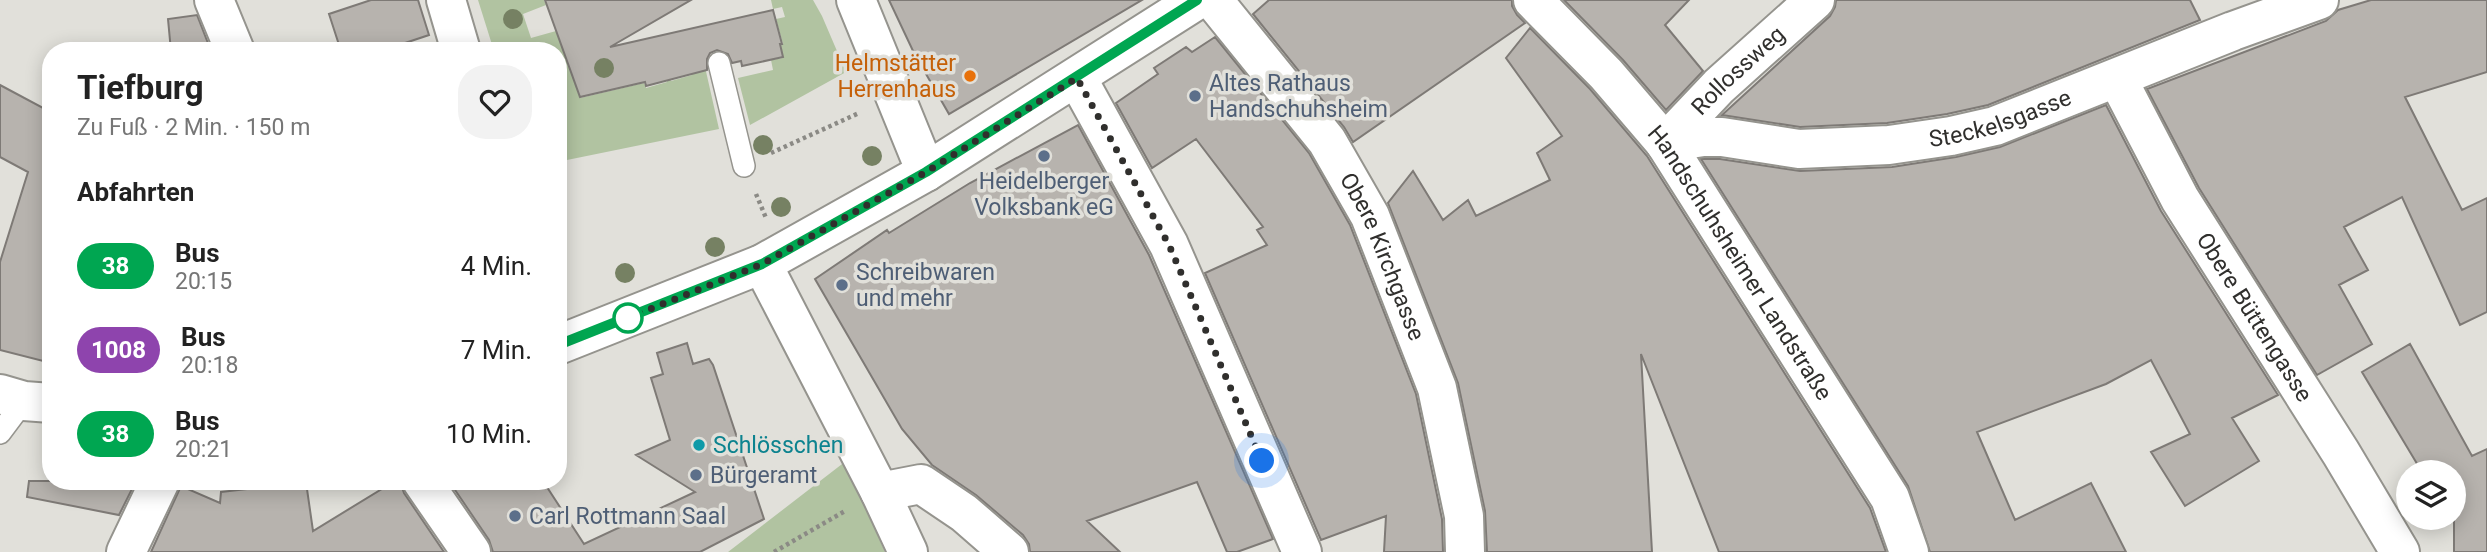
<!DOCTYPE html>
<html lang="de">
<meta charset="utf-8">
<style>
body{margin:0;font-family:Roboto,sans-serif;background:#f2f2f2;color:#222;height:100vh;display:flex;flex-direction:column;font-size:26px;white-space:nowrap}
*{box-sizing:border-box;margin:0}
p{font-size:23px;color:#767676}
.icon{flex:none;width:38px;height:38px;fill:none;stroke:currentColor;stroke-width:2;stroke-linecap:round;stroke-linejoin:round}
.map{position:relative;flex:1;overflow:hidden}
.sheet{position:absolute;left:42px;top:42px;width:525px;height:448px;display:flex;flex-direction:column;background:#fff;border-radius:28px;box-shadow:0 4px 18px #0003}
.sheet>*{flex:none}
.badge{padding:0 14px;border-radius:23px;font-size:24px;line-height:46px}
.controls{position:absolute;left:2396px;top:460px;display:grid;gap:14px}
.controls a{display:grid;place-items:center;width:70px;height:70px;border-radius:50%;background:#fff;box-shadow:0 4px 18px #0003;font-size:35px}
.you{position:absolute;width:35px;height:35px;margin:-18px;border:5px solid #fff;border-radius:50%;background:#1a73e8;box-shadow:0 0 0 10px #1a73e833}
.map>.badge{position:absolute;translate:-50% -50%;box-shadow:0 0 0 4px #fff}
h2{padding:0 35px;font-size:26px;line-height:63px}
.round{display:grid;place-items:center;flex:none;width:74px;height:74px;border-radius:28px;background:#f2f2f2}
.head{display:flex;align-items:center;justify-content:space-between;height:119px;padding:0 35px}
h1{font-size:33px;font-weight:700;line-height:52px}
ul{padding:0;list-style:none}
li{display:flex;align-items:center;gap:21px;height:84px;padding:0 35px}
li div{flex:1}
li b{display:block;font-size:26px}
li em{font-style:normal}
li .badge{min-width:77px;font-weight:700;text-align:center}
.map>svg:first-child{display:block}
</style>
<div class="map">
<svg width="2487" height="552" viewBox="0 0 2487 552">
<rect width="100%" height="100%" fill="#e1e0da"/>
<path fill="#b1c3a1" d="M478 0H544L546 5 523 14 531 38 556 31 580 98 644 83 646 88 667 82V78L669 77 671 81 692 75 691 70 705 67 719 129 567 160 558 159V51H494Z
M771 0H813L822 16 846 72 750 125 738 78 773 70 771 60 783 58 781 45 783 44 776 19 785 17 782 7 773 9Z
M846 461 885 552H728Z"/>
<path fill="#b7b3ae" stroke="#7e7a76" stroke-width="2" d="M371 0H418L429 35 381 51H341L329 14Z
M545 0H691L610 47 773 10 782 44H780L783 57 742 66 741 61 732 63 728 54 717 50 710 53 707 59V70L646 86 645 82 580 97Z
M889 0H1142L949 114 914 53Z
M1269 0H1512V6L1517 15 1525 23 1353 142 1344 127 1253 14Z
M1564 0H1689L1665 25 1703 71 1666 110 1623 60Z
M1836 0H2190L2200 20 1988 105 1947 114 1887 123 1800 127 1722 115 1830 16 1835 7Z
M2371 0H2487V72L2405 97 2462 210 2487 198V312L2460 325 2402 197 2344 227 2368 270 2339 285 2372 344 2317 375 2199 188 2147 89 2326 21 2338 10Z
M197 15 211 51H171L168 19Z
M1530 28 1590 89 1647 156 1870 508 1886 552H1719L1641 354 1652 552H1487L1485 511 1458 383 1388 203 1413 171 1443 220 1468 200 1476 216 1550 180 1537 153 1562 136 1506 58Z
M1215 37 1309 153 1350 225 1416 394 1442 519 1443 552H1384L1386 516 1321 540 1205 273 1267 245 1257 230 1263 227 1196 139 1152 168 1116 103 1158 74 1154 68 1186 47 1192 52Z
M0 85 47 110 45 123 51 124V363L0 350V262L28 172 0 157Z
M2106 105 2161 211 2278 395 2232 418 2259 461 2185 506 2151 452 2190 434 2151 360 2106 384 1977 432 2015 520 2091 483 2126 552H1930L1908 486 1701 159H1720L1800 171 1892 167 1956 157 2000 147Z
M1078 125 1149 255 1273 539 1237 552H1227L1197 482 1087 521 1120 552H1030L1029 544 1023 535 976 495 932 465 902 429 815 279 887 230 889 233 970 183Z
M687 343 693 364 709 359 713 365 764 519 700 552H493L489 540 449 481H543L584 544 695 492 636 455 670 440 651 378 663 374 657 353Z
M2410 344 2472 456 2487 449V552H2454V472H2422L2362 372Z
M29 481H136L119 515 27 497Z
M395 481H400L404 493 444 552H151L181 486 220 503 221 492 306 482 313 531Z"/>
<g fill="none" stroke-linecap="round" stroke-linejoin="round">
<defs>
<path id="service" d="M719 63 744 166
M0 433 24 401"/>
<g id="minor">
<path d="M214 0 235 51"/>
<path d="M446 0 461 51"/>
<path d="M856 0 926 172"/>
<path id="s1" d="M1213 0 1327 141 1370 216 1437 388 1464 516 1465 552"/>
<path id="s2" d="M1533 0 1606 74 1665 143 1890 498 1909 552"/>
<path d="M1077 78 1169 245 1302 552"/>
<path id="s3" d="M2117 78 2180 199 2341 453 2400 552"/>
<path id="s4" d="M1665 143 1703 137H1722L1799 149 1889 145 1951 136 1995 126 2233 31 2319 0"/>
<path id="s5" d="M1665 143 1719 86 1815 0"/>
<path d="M762 264 880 492 908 552"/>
<path d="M558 345 762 264 926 172 1197 0"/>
<path d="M0 394 24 401 51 403"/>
<path d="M422 481 471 552"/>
<path d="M880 492 921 484 964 513 1009 552"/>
<path d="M126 552 160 481"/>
</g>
</defs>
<use href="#service" stroke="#95948e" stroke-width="24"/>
<use href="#minor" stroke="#95948e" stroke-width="42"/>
<path stroke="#8b8a85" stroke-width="4.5" stroke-dasharray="3.5 3.5" stroke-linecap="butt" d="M771 153 859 113
M756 194 766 218
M774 552 845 511"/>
<use href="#service" stroke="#fff" stroke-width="21"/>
<use href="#minor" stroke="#fff" stroke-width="38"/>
</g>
<g fill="#768163">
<circle cx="513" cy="19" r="10"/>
<circle cx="604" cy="68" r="10"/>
<circle cx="763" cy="145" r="10"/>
<circle cx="872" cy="156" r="10"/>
<circle cx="781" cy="207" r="10"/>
<circle cx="715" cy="247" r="10"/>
<circle cx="625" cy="273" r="10"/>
</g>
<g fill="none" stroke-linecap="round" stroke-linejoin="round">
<defs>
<path id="line" d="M558 345 762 264 926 172 1197 0"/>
</defs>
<use href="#line" stroke="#fff" stroke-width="16"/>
<use href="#line" stroke="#00a651" stroke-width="10"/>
<path stroke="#302f2d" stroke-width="7" stroke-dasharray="0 12.6" d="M628 318 762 264 926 172 1077 78 1169 245 1262 461"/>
</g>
<circle fill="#e8710a" stroke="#e1e0da" stroke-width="2.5" cx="970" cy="76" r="7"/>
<g fill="#5c6f8a" stroke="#e1e0da" stroke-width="2.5">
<circle cx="1195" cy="96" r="7"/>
<circle cx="1044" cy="156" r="7"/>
<circle cx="842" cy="285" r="7"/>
<circle cx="696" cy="475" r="7"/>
<circle cx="515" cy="516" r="7"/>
</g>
<circle fill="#fff" stroke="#00a651" stroke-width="3.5" cx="628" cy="318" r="14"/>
<circle fill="#0f9aa8" stroke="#e1e0da" stroke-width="2.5" cx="699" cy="445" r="7"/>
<g text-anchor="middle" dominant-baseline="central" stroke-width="7" stroke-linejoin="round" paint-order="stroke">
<g font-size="23" fill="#c56008" stroke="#e1e0da" text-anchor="end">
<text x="956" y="63">Helmstätter<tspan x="956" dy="26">Herrenhaus</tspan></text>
</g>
<g font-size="23" fill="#302f2d" stroke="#e1e0da">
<text stroke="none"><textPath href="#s5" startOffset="103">Rollossweg</textPath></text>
<text stroke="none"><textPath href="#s4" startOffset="340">Steckelsgasse</textPath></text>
<text stroke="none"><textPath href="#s1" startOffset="310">Obere Kirchgasse</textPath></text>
<text stroke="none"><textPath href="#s2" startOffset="336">Handschuhsheimer Landstraße</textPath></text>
<text stroke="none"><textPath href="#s3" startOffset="276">Obere Büttengasse</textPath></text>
</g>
<g font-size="23" fill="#4e5e75" stroke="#e1e0da" text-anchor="start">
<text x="1209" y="83">Altes Rathaus<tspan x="1209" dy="26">Handschuhsheim</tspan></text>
<text x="1044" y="181" text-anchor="middle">Heidelberger<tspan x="1044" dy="26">Volksbank eG</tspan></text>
<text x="856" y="272">Schreibwaren<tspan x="856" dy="26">und mehr</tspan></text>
<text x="710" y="475">Bürgeramt</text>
<text x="529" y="516">Carl Rottmann Saal</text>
</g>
<g font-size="23" fill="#0d838f" stroke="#e1e0da" text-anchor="start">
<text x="713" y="445">Schlösschen</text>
</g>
</g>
</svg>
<div class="controls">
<a><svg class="icon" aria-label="layers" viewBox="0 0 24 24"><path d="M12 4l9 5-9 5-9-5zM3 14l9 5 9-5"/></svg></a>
</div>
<div class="you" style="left:1262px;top:461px"></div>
<section class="sheet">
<div class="head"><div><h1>Tiefburg</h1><p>Zu Fuß · 2 Min. · 150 m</p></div><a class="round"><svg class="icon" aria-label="heart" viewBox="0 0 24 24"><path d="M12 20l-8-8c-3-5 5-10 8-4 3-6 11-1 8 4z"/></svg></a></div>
<h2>Abfahrten</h2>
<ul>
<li><span class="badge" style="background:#00a651;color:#fff">38</span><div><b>Bus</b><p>20:15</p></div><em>4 Min.</em></li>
<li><span class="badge" style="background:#8e44ad;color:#fff">1008</span><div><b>Bus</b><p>20:18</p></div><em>7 Min.</em></li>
<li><span class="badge" style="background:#00a651;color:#fff">38</span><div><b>Bus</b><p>20:21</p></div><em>10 Min.</em></li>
</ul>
</section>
</div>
